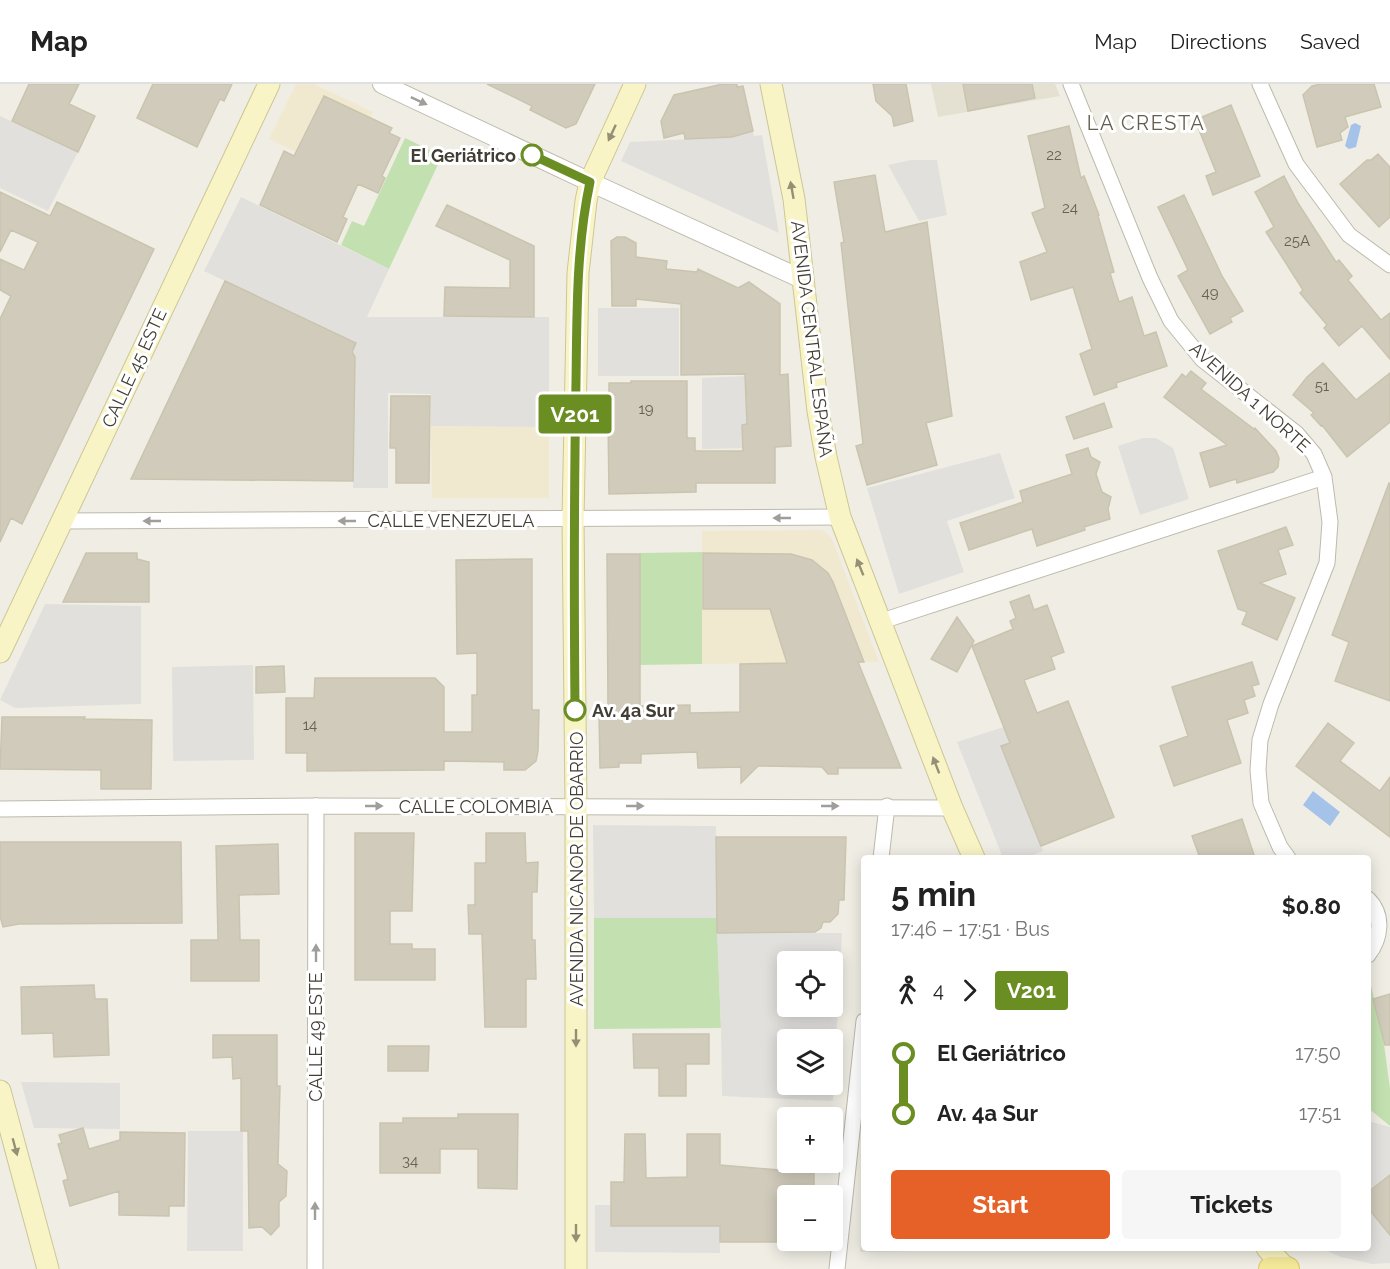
<!DOCTYPE html>
<meta charset="utf-8">
<style>
body{margin:0;font-family:Raleway,sans-serif;background:#f6f6f6;color:#222;height:100vh;display:flex;flex-direction:column;font-size:22px;white-space:nowrap}
*{box-sizing:border-box;margin:0}
p{font-size:20px;color:#767676}
.icon{flex:none;width:33px;height:33px;fill:none;stroke:currentColor;stroke-width:2;stroke-linecap:round;stroke-linejoin:round}
.map{position:relative;flex:1;overflow:hidden}
.sheet{position:absolute;left:861px;top:771px;width:510px;height:396px;display:flex;flex-direction:column;background:#fff;border-radius:6px;box-shadow:0 3px 15px #0003}
.sheet>*{flex:none}
.badge{padding:0 12px;border-radius:4px;font-size:21px;line-height:39px}
.controls{position:absolute;left:777px;top:867px;display:grid;gap:12px}
.controls a{display:grid;place-items:center;width:66px;height:66px;border-radius:6px;background:#fff;box-shadow:0 3px 15px #0003;font-size:30px}
.map>.badge{position:absolute;translate:-50% -50%;box-shadow:0 0 0 3px #fff}
.legs{display:flex;align-items:center;gap:9px;height:66px;padding:0 30px;font-size:20px}
.legs p{margin-inline-start:auto}
.head{display:flex;align-items:center;justify-content:space-between;height:102px;padding:0 30px}
h1{font-size:33px;font-weight:700;line-height:45px}
.action{display:flex;gap:12px;margin-top:auto;padding:12px 30px}
.action a{flex:1;height:69px;border-radius:6px;background:#e56127;color:#fff;font-size:24px;font-weight:700;line-height:69px;text-align:center}
.action a+a{background:#f6f6f6;color:#222}
ul{padding:0 30px;list-style:none}
li{display:flex;align-items:center;gap:21px;height:60px;font-size:22px}
li i{display:grid;place-items:center;width:9px;height:100%;margin:0 8px;background:currentColor}
li i::after{content:'';width:15px;height:15px;margin:-8px;border:4px solid;border-radius:50%;background:#fff}
li p{margin-inline-start:auto}
li:first-child i{background:linear-gradient(#0000 50%,currentColor 0)}
li:last-child i{background:linear-gradient(currentColor 50%,#0000 0)}
header{display:flex;align-items:center;gap:36px;box-sizing:border-box;height:84px;padding:0 30px;background:#fff;border-bottom:2px solid #e0e0e0}
header strong{font-size:28px}
nav{display:flex;gap:33px;margin-inline-start:auto;font-size:21px}
.map>svg:first-child{display:block}
</style>
<header>
<strong>Map</strong>
<nav><a>Map</a><a>Directions</a><a>Saved</a></nav>
</header>
<div class="map">
<svg width="1390" height="1185" viewBox="0 0 1390 1185">
<rect width="100%" height="100%" fill="#f0eee4"/>
<path fill="#e4e1d3" d="M931 0H1055L1060 12 938 33Z"/>
<path fill="#f1e8d0" d="M296 0H314L373 28 343 91 269 55Z
M431 342 549 343V414H432Z
M821 446 827 449 833 457 879 578 702 580V447Z"/>
<path fill="#c3e1b0" d="M405 54 442 72 389 185 341 161 352 137 364 142Z
M702 468V580L640 581V469Z
M594 834H717L721 944 594 945Z
M1368 889 1383 953 1390 1004V1042L1368 1024Z
M911 1164H1076V1167H911Z"/>
<path fill="#e1e0dc" fill-rule="evenodd" d="M0 32 78 68 48 127 0 104Z
M753 47 754 52 762 51 779 149 621 77 630 58 732 53Z
M911 76H937L947 131 919 137 888 81Z
M241 113 389 185 367 233H549V343L431 342V310L388 309V404H353L355 273 352 268 356 259 204 187Z
M598 224H679V292H598Z
M745 292 747 340 742 341V353L751 364 702 365V294Z
M1143 354H1156L1173 364 1189 415 1140 431 1118 362Z
M1000 369 1015 414 947 437 964 488 899 510 867 404Z
M45 520 141 522V620L15 624 0 616Z
M253 581 254 676 173 677 172 583Z
M1007 642 1013 657 1001 663 1043 767 1026 774H1003L957 658Z
M593 741 716 742 717 834H594Z
M717 849H842L833 1017 722 1012 721 944ZM788 878H832V922H788ZM788 956H832V1000H788Z
M21 998 120 999V1045L34 1044Z
M1368 1037 1390 1043V1090L1368 1108Z
M188 1047H243V1167H187Z
M864 1107V1164H911V1167L860 1168Z
M595 1121H611V1142H720V1169L595 1168Z
M1368 1124 1390 1151V1179L1372 1180 1341 1173 1320 1164H1368Z
M1085 1164H1220L1222 1167H1085Z"/>
<path fill="#a5c2e8" d="M1355 39 1361 42 1356 63 1349 65 1345 62 1351 41Z
M1313 707 1340 728 1330 742 1303 721Z"/>
<path fill="#d0cbbb" stroke="#cac4af" stroke-width="1.5" d="M29 0H79L69 20 95 32 78 68 12 37Z
M153 0H232L224 17 220 15 197 63 137 34Z
M487 0H595L576 40 566 44 530 26 532 22Z
M723 0H737V3L743 2 753 47 732 53 685 55 684 49 664 54 661 37 674 11Z
M873 0H906L913 37 894 42 892 32 876 17Z
M963 0H1032L1035 14 968 27Z
M1321 0H1374L1381 23 1345 33 1348 43 1340 49 1342 56 1317 63 1303 11 1312 2Z
M324 12 392 44 389 49 400 54 382 92 385 94 378 109 358 100 343 133 347 135 337 158 260 121 284 67 294 72Z
M1231 21 1260 92 1213 111 1206 92 1216 88 1195 36Z
M1069 42 1081 94 1084 92 1099 131 1098 132 1114 188 1110 189 1119 218 1132 213 1144 252 1156 248 1167 282 1116 299 1117 303 1094 311 1080 270 1092 265 1073 203 1031 216 1020 178 1047 168 1032 129 1045 124 1028 52Z
M1378 70 1390 83V133L1379 143 1340 100 1367 76H1371Z
M875 91 885 148 927 138 952 332 926 339 937 381 867 401 856 362 863 360 841 159 844 158 834 98Z
M1284 92 1298 119 1336 178 1339 176 1352 192 1348 196 1381 236 1390 229V275L1362 242 1339 262 1324 244 1327 241 1300 209 1303 206 1266 148 1274 143 1255 108Z
M0 108 50 132 57 118 154 165 22 440 11 434 0 458V235L11 212 0 206V175L24 186 38 158 11 146 0 168Z
M1184 111 1222 192 1243 227 1230 234 1232 238 1210 250 1178 192 1188 186 1158 123Z
M447 121 534 162V233L444 232 445 203 510 204V176L436 142Z
M617 153H625L636 159V173L667 177 666 185 697 188 698 185 738 204 749 198 780 220V291L788 290 791 362 775 363V399H696V408L609 410 608 336H606V310H609V299H631V297H687V354H695V367H743L742 341 747 340 745 290 681 291V220L636 215V222H612L611 157Z
M225 197 356 259 352 268 355 273 353 397 131 395Z
M1323 279 1356 316 1390 289V338L1347 373 1322 341 1321 342 1311 331 1314 329 1293 311 1307 293Z
M1191 287 1206 299 1201 305 1254 345 1255 344 1276 367 1279 374 1278 383 1273 388 1237 399 1236 395 1210 403 1200 369 1227 361 1164 313 1182 290 1186 293Z
M391 312H430L429 399H396V364H390Z
M1104 319 1112 343 1074 355 1066 333Z
M1088 364 1091 373 1100 378 1096 390 1102 408 1111 413 1108 425 1110 435 1084 443 1085 446 1037 462 1032 445 969 466 960 439 1023 418 1020 407 1072 390 1066 371Z
M1389 399 1390 400V617L1335 597 1349 558 1332 551Z
M1286 443 1293 461 1278 466 1286 490 1260 499 1295 514 1277 556 1242 540 1247 528 1238 525 1218 467Z
M86 469H137V475L149 478V518H63Z
M703 469 791 470 812 476 828 489 833 498 864 578H858L901 684H838V690H828L822 683 758 682 741 699V683L698 684 697 668 641 670V679H619V683L600 684 599 629H608L607 470H640V622L690 621V629L740 628V580L787 579 770 525H703Z
M532 475V626H539L538 667 536 677 525 686H504V678L444 677V686L307 687V669H286V614H314L315 594H435L444 603V648H472V611H477V569L457 570 456 476Z
M1029 511 1034 526 1047 521 1064 568 1051 573 1055 585 1024 596 1037 629 1068 617 1114 733 1041 762 1001 662 1010 659 972 562 1013 545 1010 537 1016 534 1010 518Z
M957 533 974 557 957 588 931 575Z
M1252 578 1259 600 1252 602 1255 612 1244 616 1248 629 1227 636 1241 679 1174 702 1160 662 1188 652 1172 603Z
M284 582 285 608 256 609V583Z
M2 633H85L84 635 152 636 151 705H101V686L0 685Z
M1328 639 1354 659 1340 677 1380 707 1390 693V753L1296 682Z
M1242 735 1255 774H1200L1192 752Z
M355 749H414L412 827H390V860H412V865H435V896H355Z
M486 749H525L526 779 538 778 537 808H532V856H535L536 895H526V943H485L482 850H469L468 821H475V779H486Z
M716 753H846L844 816H839L838 830 830 838H823L821 844 815 848 717 849Z
M0 758H181L182 839 19 840 3 843 0 832Z
M278 760 279 810 239 811 240 856H259V897H191V856H218L216 762Z
M94 901 95 915H107L109 971 54 973 53 949 22 950 21 903Z
M1390 910V961H1385L1373 915Z
M633 950H709V980H686V1012H659V984H634Z
M213 951H277V1002H280L278 1080 287 1087 286 1112 279 1118V1142L271 1151 262 1143 249 1144 248 1047H241V994L233 995 232 973 213 974Z
M388 962H429L428 987H388Z
M458 1030H518L517 1105 478 1104V1065H440V1089H380V1039H403V1034H458Z
M83 1044 89 1065 120 1056V1048L185 1049 184 1122H169V1132L119 1131V1107L70 1122 63 1097 68 1095 58 1060 62 1059 59 1051Z
M625 1050H645L646 1094 687 1093V1050H720V1081L814 1089V1112H788V1158H720V1142H611V1098H624Z
M1390 1091V1151L1368 1124V1108Z"/>
<g fill="none" stroke-linecap="round" stroke-linejoin="round">
<defs>
<path id="minor" d="M1071 0 1150 194 1171 237 1202 275 1297 350 1314 370 1324 393 1330 438 1327 479 1271 620 1260 656 1258 686 1261 719 1280 763 1288 774
M1260 0 1296 80 1349 151 1390 181
M62 437 840 433
M882 537 1324 393
M0 725 316 722 952 724
M881 774 887 722
M1368 815C1384 831 1381 854 1368 871
M315 1185 316 722
M837 1185 864 937"/>
<path id="tertiary" d="M382 0 590 98 804 196"/>
<path id="secondary" d="M771 0 794 115 818 327 826 373 840 433 952 724 974 774
M0 568 269 0
M0 1007 48 1185
M1267 1164 1286 1185
M576 1185V722L573 435 578 189 586 117 590 98 635 0"/>
<path id="primary" d="M1271 1185H1287"/>
</defs>
<use href="#minor" stroke="#bdbaab" stroke-width="17"/>
<use href="#tertiary" stroke="#bdbaab" stroke-width="20"/>
<use href="#secondary" stroke="#ccc697" stroke-width="23"/>
<use href="#primary" stroke="#d7c76b" stroke-width="26"/>
<use href="#minor" stroke="#fff" stroke-width="15"/>
<use href="#tertiary" stroke="#fff" stroke-width="18"/>
<use href="#secondary" stroke="#f9f4c5" stroke-width="21"/>
<use href="#primary" stroke="#f4e899" stroke-width="24"/>
</g>
<defs><path id="oneway-solid" d="M-6-.8H1V-3.2L6.5 0L1 3.2V.8H-6Z" transform="scale(1.5)"/></defs>
<g fill="#a09e9a">
<use href="#oneway-solid" transform="translate(419 17) rotate(25)"/>
<use href="#oneway-solid" transform="translate(782 434) rotate(180)"/>
<use href="#oneway-solid" transform="translate(152 437) rotate(180)"/>
<use href="#oneway-solid" transform="translate(347 437) rotate(180)"/>
<use href="#oneway-solid" transform="translate(374 722)"/>
<use href="#oneway-solid" transform="translate(635 722)"/>
<use href="#oneway-solid" transform="translate(830 722)"/>
<use href="#oneway-solid" transform="translate(316 869) rotate(-90)"/>
<use href="#oneway-solid" transform="translate(315 1127) rotate(-90)"/>
</g>
<g fill="#949076">
<use href="#oneway-solid" transform="translate(612 49) rotate(115)"/>
<use href="#oneway-solid" transform="translate(792 106) rotate(-100)"/>
<use href="#oneway-solid" transform="translate(860 483) rotate(-112)"/>
<use href="#oneway-solid" transform="translate(936 681) rotate(-111)"/>
<use href="#oneway-solid" transform="translate(576 954) rotate(90)"/>
<use href="#oneway-solid" transform="translate(15 1063) rotate(75)"/>
<use href="#oneway-solid" transform="translate(576 1149) rotate(90)"/>
</g>
<g fill="none" stroke-linecap="round" stroke-linejoin="round">
<defs>
<path id="line-1" d="M532 71 590 98C576 164 577 231 576 298 574 407 574 517 575 626"/>
</defs>
<use href="#line-1" stroke="#fff" stroke-width="14"/>
<use href="#line-1" stroke="#6b8e23" stroke-width="9"/>
</g>
<g fill="#fff" stroke="#6b8e23" stroke-width="3">
<circle cx="532" cy="71" r="10"/>
<circle cx="575" cy="626" r="10"/>
</g>
<g text-anchor="middle" dominant-baseline="central" stroke-width="6" stroke-linejoin="round" paint-order="stroke">
<g font-size="15" fill="#666156">
<text x="1054" y="71">22</text>
<text x="1070" y="124">24</text>
<text x="1297" y="157">25A</text>
<text x="1210" y="209">49</text>
<text x="1322" y="302">51</text>
<text x="646" y="325">19</text>
<text x="310" y="641">14</text>
<text x="410" y="1077">34</text>
</g>
<g font-size="18" font-weight="bold" fill="#423e35" stroke="#fff" text-anchor="end">
<text x="516" y="71">El Geriátrico</text>
<text x="592" y="626" text-anchor="start">Av. 4a Sur</text>
</g>
<g font-size="18" fill="#423e35" stroke="#fff">
<text transform="translate(812 255) rotate(83)">AVENIDA CENTRAL ESPAÑA</text>
<text transform="translate(134 284) rotate(-65)">CALLE 45 ESTE</text>
<text transform="translate(1250 313) rotate(42)">AVENIDA 1 NORTE</text>
<text x="451" y="436">CALLE VENEZUELA</text>
<text x="476" y="722">CALLE COLOMBIA</text>
<text transform="translate(576 785) rotate(-90)">AVENIDA NICANOR DE OBARRIO</text>
<text transform="translate(315 953) rotate(-90)">CALLE 49 ESTE</text>
</g>
<g font-size="20" letter-spacing="1.5" fill="#635e4d" stroke="#fff">
<text x="1146" y="39">LA CRESTA</text>
</g>
</g>
</svg>
<div class="controls">
<a><svg class="icon" aria-label="locate" viewBox="0 0 24 24"><circle cx="12" cy="12" r="6"/><path d="M12 2v4M12 18v4M2 12h4M18 12h4"/></svg></a>
<a><svg class="icon" aria-label="layers" viewBox="0 0 24 24"><path d="M12 4l9 5-9 5-9-5zM3 14l9 5 9-5"/></svg></a>
<a>+</a>
<a>−</a>
</div>
<b class="badge" style="left:575px;top:330px;background:#6b8e23;color:#fff">V201</b>
<section class="sheet">
<div class="head"><div><h1>5 min</h1><p>17:46 – 17:51 · Bus</p></div><b>$0.80</b></div>
<div class="legs"><svg class="icon" aria-label="walk" viewBox="0 0 24 24"><circle cx="13" cy="4" r="2"/><path d="M13 8l-2 6 4 7M11 14l-3 7M7 12l3-4h3l4 4"/></svg>4<svg class="icon" aria-label="forward" viewBox="0 0 24 24"><path d="M9 5l7 7-7 7"/></svg><b class="badge" style="background:#6b8e23;color:#fff">V201</b></div>
<ul>
<li><i style="color:#6b8e23"></i><b>El Geriátrico</b><p>17:50</p></li>
<li><i style="color:#6b8e23"></i><b>Av. 4a Sur</b><p>17:51</p></li>
</ul>
<div class="action"><a>Start</a><a>Tickets</a></div>
</section>
</div>
